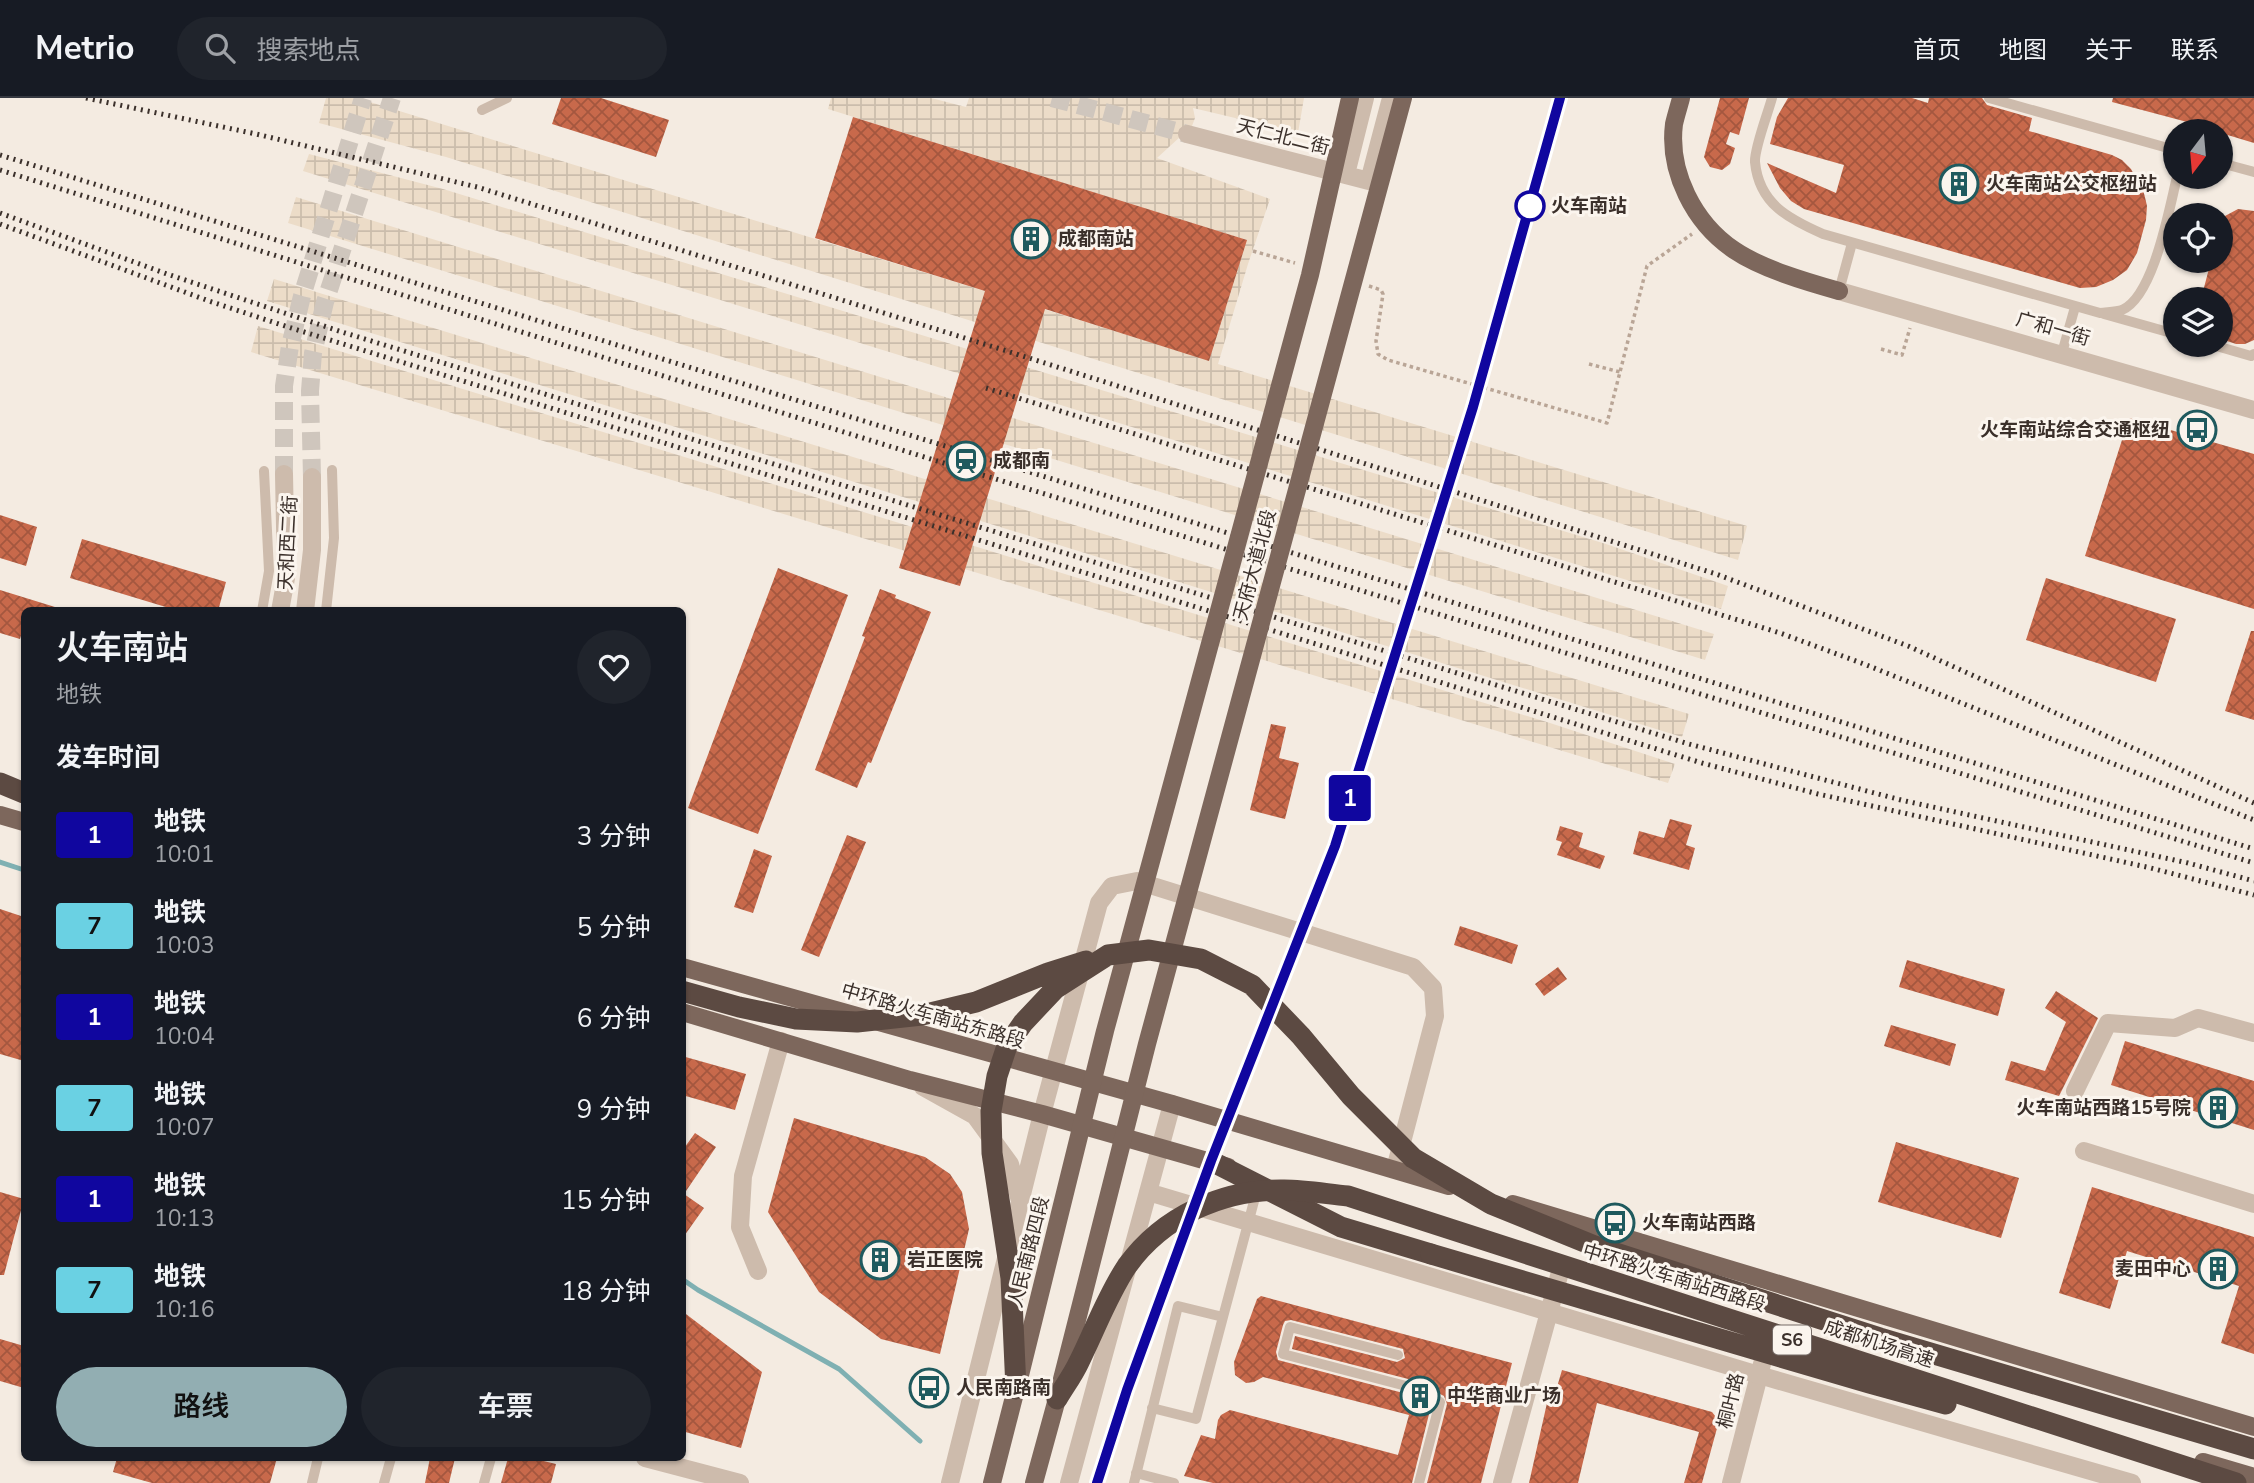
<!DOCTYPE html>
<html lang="zh">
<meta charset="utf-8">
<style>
body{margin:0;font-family:"Nunito Sans","Noto Sans SC",sans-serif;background:#20242c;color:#f1f3f6;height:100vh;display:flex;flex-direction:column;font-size:26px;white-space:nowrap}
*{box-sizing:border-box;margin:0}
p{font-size:23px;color:#9ea1a6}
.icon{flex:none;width:38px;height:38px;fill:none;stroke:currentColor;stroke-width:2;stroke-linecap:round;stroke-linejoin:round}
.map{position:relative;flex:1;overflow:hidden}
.panel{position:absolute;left:21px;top:509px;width:665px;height:854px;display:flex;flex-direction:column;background:#171b24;border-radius:10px;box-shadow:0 2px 5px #0004}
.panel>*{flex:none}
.badge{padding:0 14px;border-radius:5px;font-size:24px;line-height:46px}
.needle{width:46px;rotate:196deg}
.tools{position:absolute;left:2163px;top:21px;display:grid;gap:14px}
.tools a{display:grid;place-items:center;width:70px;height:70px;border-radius:50%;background:#171b24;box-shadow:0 2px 5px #0004;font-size:35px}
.map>.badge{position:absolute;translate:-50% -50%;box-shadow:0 0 0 4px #fff}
h2{padding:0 35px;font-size:26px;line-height:63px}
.round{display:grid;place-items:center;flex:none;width:74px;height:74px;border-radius:37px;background:#20242c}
.head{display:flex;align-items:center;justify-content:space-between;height:119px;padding:0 35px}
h1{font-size:33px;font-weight:600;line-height:52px}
.action{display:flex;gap:14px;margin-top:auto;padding:14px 35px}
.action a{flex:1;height:80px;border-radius:42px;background:#92aeb2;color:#111;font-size:28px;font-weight:600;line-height:80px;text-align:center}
.action a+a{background:#20242c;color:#f1f3f6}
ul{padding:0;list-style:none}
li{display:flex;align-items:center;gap:21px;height:91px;padding:0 35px}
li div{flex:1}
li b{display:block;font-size:26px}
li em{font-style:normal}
li .badge{min-width:77px;font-weight:700;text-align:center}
header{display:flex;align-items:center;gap:42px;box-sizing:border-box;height:98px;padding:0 35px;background:#171b24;border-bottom:2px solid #363941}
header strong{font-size:33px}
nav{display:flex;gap:38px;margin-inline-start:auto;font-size:24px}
.search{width:490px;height:63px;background:#20242c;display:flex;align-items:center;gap:18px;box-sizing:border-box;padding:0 24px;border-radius:38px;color:#9ea1a6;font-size:26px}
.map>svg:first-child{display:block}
</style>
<header>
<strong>Metrio</strong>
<div class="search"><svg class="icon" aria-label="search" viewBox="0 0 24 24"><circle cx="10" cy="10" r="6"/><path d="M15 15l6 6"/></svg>搜索地点</div>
<nav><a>首页</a><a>地图</a><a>关于</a><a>联系</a></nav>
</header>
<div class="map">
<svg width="2254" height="1385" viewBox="0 0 2254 1385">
<defs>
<pattern id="plaza-grid" width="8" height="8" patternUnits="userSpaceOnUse" patternTransform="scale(1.75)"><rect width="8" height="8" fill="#ecdcc8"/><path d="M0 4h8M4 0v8" fill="none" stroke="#cbbdac"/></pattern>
<pattern id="building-cross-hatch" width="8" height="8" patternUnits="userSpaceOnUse" patternTransform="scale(1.75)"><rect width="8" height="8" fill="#c8694b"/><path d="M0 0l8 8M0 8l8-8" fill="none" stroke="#a4573f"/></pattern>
</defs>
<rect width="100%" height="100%" fill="#f4ebe1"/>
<path fill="url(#plaza-grid)" d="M326 0H357L1209 262 1246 142 828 11 831 0H931L966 9 969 0H1304L1298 35 1193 10 1195 20 1192 28 1157 60 1270 101 1248 166 1218 266 1747 428 1738 462 446 59 319 25Z
M309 56 443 91 1606 446 1728 488 1721 511 303 73Z
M296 99 1714 536 1705 562 288 125Z
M274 181 1689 616 1682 639 267 203Z
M258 228 1550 625 1675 666 1668 685 251 254Z"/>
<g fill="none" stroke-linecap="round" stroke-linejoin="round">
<path stroke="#7fb0b2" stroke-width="5" d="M0 764 24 772
M682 1181 698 1192 839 1271 920 1343"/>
</g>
<path fill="url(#building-cross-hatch)" d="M561 0H601L669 22 656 59 552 26Z
M1720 0H1749L1739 37 1730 34 1726 46 1735 50 1730 66 1722 72 1710 69 1704 59Z
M1788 0H1912L1928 5 1929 0H1982L1987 7 2032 20 2029 33 2112 57 2122 62 2131 71 2144 95 2147 108 2146 122 2137 155 2127 172 2113 182 2096 189 2080 190 1804 111 1791 103 1780 90 1767 65 1836 95 1844 67 1770 46 1777 19Z
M2113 0H2254V45L2221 35V33L2112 4Z
M853 19 1247 142 1209 263 1045 211 960 488 899 470 985 193 815 140Z
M2238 111 2254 113V242L2245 246H2236L2221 241V201H2201L2211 163H2221V124L2225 118Z
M2129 320 2254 356V511L2085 458Z
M0 417 37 429 26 468 0 460Z
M82 441 226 484 218 513H179L70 480Z
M778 470 848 497 758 736 688 710Z
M2046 480 2176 521 2156 584 2026 542Z
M880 491 896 497 895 500 931 514 871 665 868 664 857 690 815 672 865 539 862 538Z
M0 492 55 509V513H24V527L20 541 0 535Z
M2251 533H2254V622L2225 613Z
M1271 626 1286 629 1279 660 1299 665 1285 721 1250 712Z
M1670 721 1692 727 1686 747 1695 750 1689 772 1633 756 1639 733 1664 740Z
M1560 728 1583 735 1579 749 1605 758 1600 771 1557 757 1562 744 1556 742Z
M847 737 866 744 819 859 801 852Z
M754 751 772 758 753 815 734 809Z
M0 811 24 819V963L0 956Z
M1460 828 1518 847 1512 866 1454 847Z
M1907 862 2005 891 1998 918 1899 889Z
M1558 869 1567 881 1544 898 1535 886Z
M2056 893 2098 920 2059 998 2005 982 2011 963 2045 973 2066 924 2045 910Z
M1891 927 1956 946 1950 968 1884 948Z
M2125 943 2254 983V1032L2111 987Z
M682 958 746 976 735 1012 682 997Z
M794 1020 925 1059 950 1076 962 1094 969 1131 940 1256 881 1241 819 1194 768 1114Z
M695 1035 716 1049 684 1096 704 1110 682 1141V1053Z
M1896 1044 2019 1080 2001 1140 1878 1104Z
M2092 1089 2254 1139V1256L2221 1245 2239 1188 2127 1153 2110 1211 2059 1195Z
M0 1094 24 1101 4 1177H0Z
M1261 1198 1512 1265 1481 1385H1427L1447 1306 1444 1298 1412 1282 1292 1251 1295 1238 1397 1264 1405 1260 1403 1251 1291 1222 1285 1223 1283 1227 1276 1254 1278 1262 1407 1296 1431 1308 1412 1385H1213L1184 1378 1201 1337 1215 1341 1218 1322 1221 1317 1230 1312 1398 1357 1409 1317 1263 1279 1254 1284 1246 1285 1235 1277 1234 1264 1257 1201Z
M682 1213 762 1274 741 1350 682 1333Z
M0 1241 24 1248V1290L0 1283Z
M1562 1272 1712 1314 1719 1323 1702 1385H1684L1699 1334 1597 1305 1578 1385H1529L1547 1305 1552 1306Z
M117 1360H277L270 1385H152L113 1374Z
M430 1360H455L449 1385H425Z
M508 1360H531L556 1366 551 1385H501Z"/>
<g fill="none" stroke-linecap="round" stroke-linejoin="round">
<path stroke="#cfc6bd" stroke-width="18" stroke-dasharray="18 9" stroke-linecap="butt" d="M1052 0 1187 36
M284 376V288L290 248 302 198 363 0
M312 379 310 293 313 255 325 204 392 0"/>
<path stroke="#b9a596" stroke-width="3.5" stroke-dasharray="3.5 3.5" stroke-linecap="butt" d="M1253 153 1295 165
M1369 188 1381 192 1383 196 1376 243 1378 256 1388 262 1607 325 1647 168 1692 136
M1881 251 1902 257 1910 230
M1589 266 1620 274"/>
<path stroke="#cdbbac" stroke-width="10" d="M1772 0C1768 15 1754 51 1755 64 1759 106 1789 121 1823 136L2100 215C2107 214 2116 214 2122 212 2154 198 2169 111 2177 79
M1989 0 2175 52
M482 12 507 0
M2221 65 2254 74
M1839 193 1852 145
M2104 216 2175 236
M2213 247 2251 258 2254 256
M2062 255 2075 209
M262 513 269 473 264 373
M326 513 334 440 332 372
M1398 1257 1290 1229 1283 1256 1410 1289 1440 1304 1419 1385
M1152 1310 1196 1321 1223 1219
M1136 1375 1174 1385
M312 1385 318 1360
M384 1385 391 1360
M484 1385 491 1360
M1134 1385 1178 1208 1223 1219 1257 1092"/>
<path stroke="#cdbbac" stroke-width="18" d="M2075 993 2108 925 2175 930 2198 920 2254 935
M2084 1053 2254 1106
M758 1173 740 1129 743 1078 781 943
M645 1360 740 1385
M1502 1385 1562 1167
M1731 1385 1768 1243"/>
<path stroke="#cdbbac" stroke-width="18" d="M1187 36 1369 83 1391 0
M1346 76 1365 0
M1839 193 2254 312
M280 513 286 480 284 376
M305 513 312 452V379
M923 989 975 1018 1010 1066 1020 1103
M1148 1094 1759 1277 2132 1385
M950 1385 1042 1016 1099 805 1112 788 1137 783 1413 869 1433 890 1435 918 1395 1071
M1069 1385 1172 1006"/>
<path stroke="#7d675c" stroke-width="18" d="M1681 0C1679 8 1676 17 1674 26 1668 74 1694 125 1734 152 1762 171 1807 184 1839 193
M0 717 24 724
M682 869 1172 1006 1449 1088
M682 914 910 982 1042 1016 1228 1069
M1513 1106 2254 1329
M2203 1364 2254 1379
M992 1385 1016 1291
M1034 1385 1057 1301"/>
<path stroke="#5c4a42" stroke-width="21" d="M0 685 24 695
M1215 1065 1341 1129 1431 1156
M1597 1149 1880 1240 2254 1351"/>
<path stroke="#3b302b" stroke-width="5" stroke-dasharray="2 5" stroke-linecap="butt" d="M86 0 256 36 477 89 997 250 1716 476 1908 548 2254 705
M0 57 2254 751
M0 72 963 371 2254 765
M0 115 167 176 342 234 1689 646 1901 702 2188 765 2254 783
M0 126 209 203 288 229 1702 665 1818 696 2151 770 2254 797
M986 290 1780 535 1864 566 2254 722"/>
<path stroke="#7d675c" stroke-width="18" d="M1020 1277 1105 933 1310 177 1350 0
M1060 1289 1147 946 1403 0"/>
<path stroke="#5c4a42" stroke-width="21" d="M682 893 739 909 796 921 857 924 922 917 976 904 1048 875 1086 863
M1431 1156 1869 1285 1946 1306
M1016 1291 1011 1180 992 1055 991 1013 997 978 1007 948 1023 925 1055 891 1108 857 1149 852 1201 861 1252 887 1301 938 1351 998 1413 1060 1491 1106 1597 1149
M1057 1301C1064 1289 1073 1277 1079 1264 1095 1232 1107 1198 1127 1168 1163 1118 1223 1091 1284 1092 1305 1092 1327 1096 1348 1098L2236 1385"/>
</g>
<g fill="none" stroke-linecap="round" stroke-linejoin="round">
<defs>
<path id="line" d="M1097 1385 1127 1292 1211 1063 1335 748 1473 309 1560 0"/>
</defs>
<use href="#line" stroke="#fff" stroke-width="16"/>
<use href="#line" stroke="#10069f" stroke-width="10"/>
</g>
<defs>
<symbol id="building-ring" viewBox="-11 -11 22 22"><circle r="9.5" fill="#fbf5ee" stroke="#1f5a5e" stroke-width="1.5"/><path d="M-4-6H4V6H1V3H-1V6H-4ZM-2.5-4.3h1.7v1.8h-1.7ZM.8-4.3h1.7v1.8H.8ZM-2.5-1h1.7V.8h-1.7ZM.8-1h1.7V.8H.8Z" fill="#1f5a5e"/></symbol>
<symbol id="bus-ring" viewBox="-11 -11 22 22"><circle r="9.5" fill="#fbf5ee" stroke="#1f5a5e" stroke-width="1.5"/><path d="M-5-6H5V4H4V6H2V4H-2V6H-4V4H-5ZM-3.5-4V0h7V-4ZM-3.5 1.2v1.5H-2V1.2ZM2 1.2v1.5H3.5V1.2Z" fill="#1f5a5e"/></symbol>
<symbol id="station-ring" viewBox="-11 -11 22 22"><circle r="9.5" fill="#fbf5ee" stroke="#1f5a5e" stroke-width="1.5"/><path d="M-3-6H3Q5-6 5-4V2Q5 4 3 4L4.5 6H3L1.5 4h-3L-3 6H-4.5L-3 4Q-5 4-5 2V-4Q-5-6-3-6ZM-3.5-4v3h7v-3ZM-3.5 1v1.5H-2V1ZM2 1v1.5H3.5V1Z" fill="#1f5a5e"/></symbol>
</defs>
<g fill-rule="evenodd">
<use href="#building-ring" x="1937" y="64" width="44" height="44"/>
<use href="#building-ring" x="1009" y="119" width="44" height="44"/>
<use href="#bus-ring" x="2175" y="310" width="44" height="44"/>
<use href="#station-ring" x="944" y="341" width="44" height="44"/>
<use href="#building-ring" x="2196" y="988" width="44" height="44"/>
<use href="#bus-ring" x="1593" y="1103" width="44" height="44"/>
<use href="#building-ring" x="858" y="1140" width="44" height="44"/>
<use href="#building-ring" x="2196" y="1149" width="44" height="44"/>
<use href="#bus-ring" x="907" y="1268" width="44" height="44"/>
<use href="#building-ring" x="1398" y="1276" width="44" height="44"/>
</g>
<circle fill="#fff" stroke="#10069f" stroke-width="3.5" cx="1530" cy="108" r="14"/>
<g text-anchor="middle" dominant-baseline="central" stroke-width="6" stroke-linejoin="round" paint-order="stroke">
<rect fill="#fbf5ee" stroke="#756b66" stroke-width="2" x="1773" y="1227.5" width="38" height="29" rx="5"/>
<g font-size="18" font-weight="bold" fill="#3b302b">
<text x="1792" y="1242">S6</text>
</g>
<g font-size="19" fill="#3b302b" stroke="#fbf5ee">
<text transform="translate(1283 39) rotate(14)">天仁北二街</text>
<text transform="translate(2053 231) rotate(16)">广和一街</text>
<text transform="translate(288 445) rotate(-87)">天和西二街</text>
<text transform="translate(1255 467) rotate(-75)">天府大道北段</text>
<text transform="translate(933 918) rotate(16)">中环路火车南站东路段</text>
<text transform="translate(1029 1154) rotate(-76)">人民南路四段</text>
<text transform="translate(1674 1180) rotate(17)">中环路火车南站西路段</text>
<text transform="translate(1879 1246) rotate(18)">成都机场高速</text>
<text transform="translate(1731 1303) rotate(-76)">桐叶路</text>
</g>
<g font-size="19" font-weight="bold" fill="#3b302b" stroke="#fbf5ee" text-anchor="start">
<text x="1986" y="86">火车南站公交枢纽站</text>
<text x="1058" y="141">成都南站</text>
<text x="2170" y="332" text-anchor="end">火车南站综合交通枢纽</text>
<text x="993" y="363">成都南</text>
<text x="2191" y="1010" text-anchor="end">火车南站西路15号院</text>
<text x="1642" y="1125">火车南站西路</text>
<text x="907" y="1162">岩正医院</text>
<text x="2191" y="1171" text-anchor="end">麦田中心</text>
<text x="956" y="1290">人民南路南</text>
<text x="1447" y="1298">中华商业广场</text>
</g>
<g font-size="19" font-weight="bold" fill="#3b302b" stroke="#fbf5ee" text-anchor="start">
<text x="1551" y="108">火车南站</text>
</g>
</g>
</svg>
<div class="tools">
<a><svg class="needle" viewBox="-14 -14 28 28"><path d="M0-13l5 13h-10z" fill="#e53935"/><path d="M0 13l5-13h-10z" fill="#9ea1a6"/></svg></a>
<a><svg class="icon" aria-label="locate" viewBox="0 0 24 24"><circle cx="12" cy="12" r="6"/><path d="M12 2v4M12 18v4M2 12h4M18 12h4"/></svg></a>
<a><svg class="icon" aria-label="layers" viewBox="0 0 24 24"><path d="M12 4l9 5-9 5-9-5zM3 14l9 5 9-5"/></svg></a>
</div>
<b class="badge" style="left:1350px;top:700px;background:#10069f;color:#fff">1</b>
<section class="panel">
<div class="head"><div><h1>火车南站</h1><p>地铁</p></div><a class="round"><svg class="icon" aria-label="heart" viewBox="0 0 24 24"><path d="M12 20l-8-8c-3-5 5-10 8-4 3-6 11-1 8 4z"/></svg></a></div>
<h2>发车时间</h2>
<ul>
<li><span class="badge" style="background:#10069f;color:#fff">1</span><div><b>地铁</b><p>10:01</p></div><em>3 分钟</em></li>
<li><span class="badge" style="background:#6ad1e3;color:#111">7</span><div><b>地铁</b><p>10:03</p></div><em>5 分钟</em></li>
<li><span class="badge" style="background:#10069f;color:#fff">1</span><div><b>地铁</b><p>10:04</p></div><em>6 分钟</em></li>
<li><span class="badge" style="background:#6ad1e3;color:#111">7</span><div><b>地铁</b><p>10:07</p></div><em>9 分钟</em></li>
<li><span class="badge" style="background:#10069f;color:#fff">1</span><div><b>地铁</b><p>10:13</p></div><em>15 分钟</em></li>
<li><span class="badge" style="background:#6ad1e3;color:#111">7</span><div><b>地铁</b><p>10:16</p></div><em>18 分钟</em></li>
</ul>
<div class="action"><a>路线</a><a>车票</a></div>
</section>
</div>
